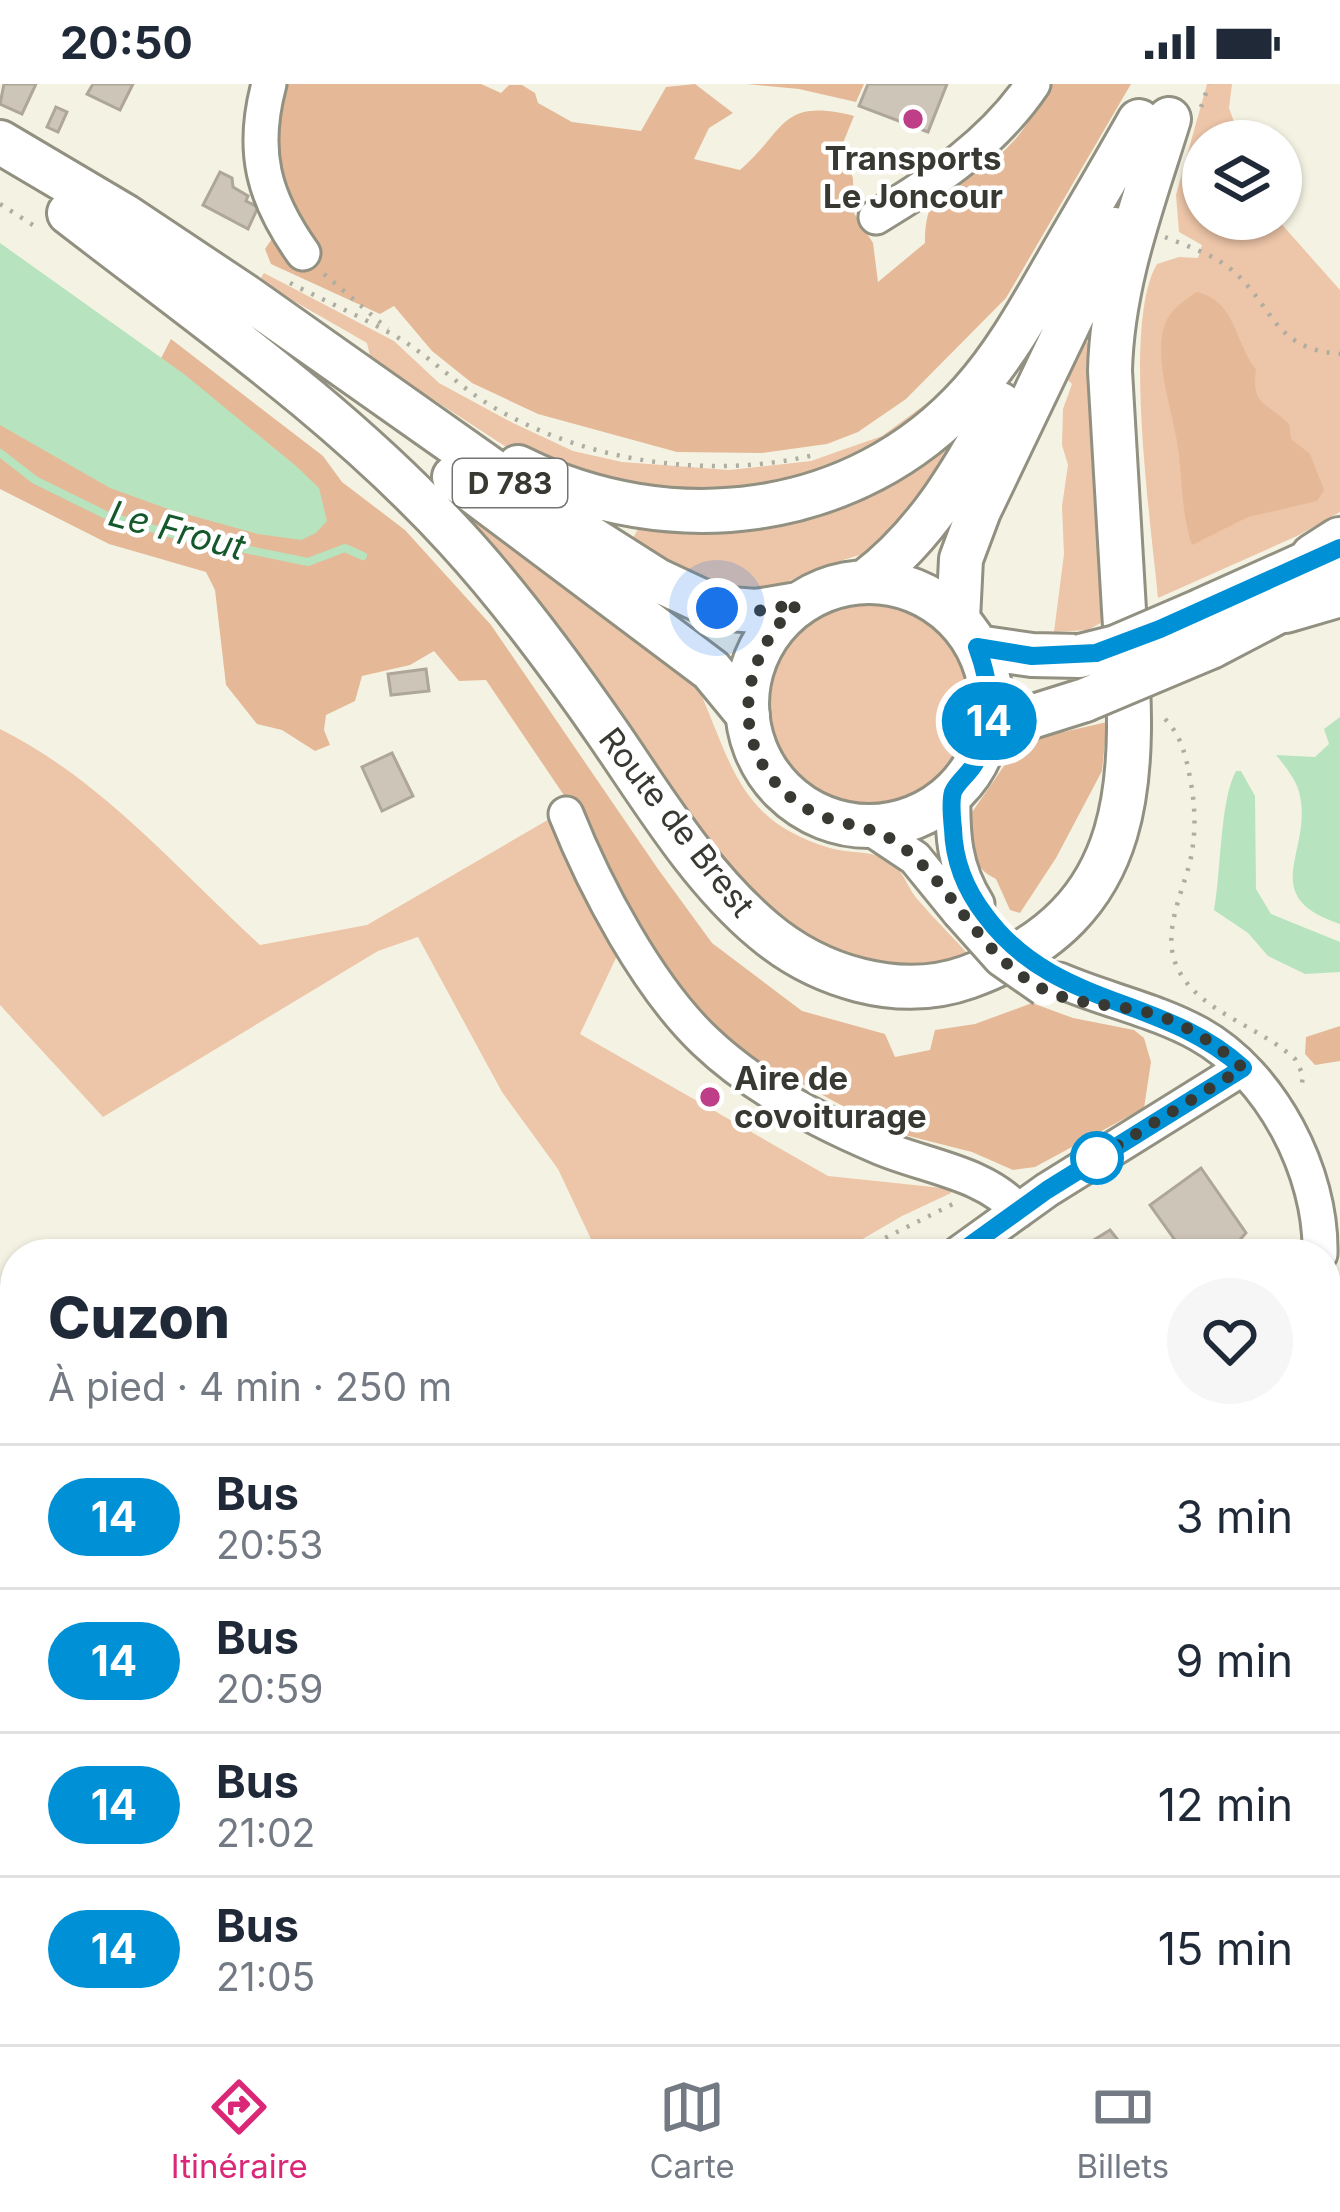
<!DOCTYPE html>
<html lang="fr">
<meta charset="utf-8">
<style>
body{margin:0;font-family:Inter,sans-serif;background:#f6f6f7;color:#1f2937;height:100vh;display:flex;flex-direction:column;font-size:45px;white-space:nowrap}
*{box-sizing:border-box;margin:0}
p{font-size:39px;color:#747a83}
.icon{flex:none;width:66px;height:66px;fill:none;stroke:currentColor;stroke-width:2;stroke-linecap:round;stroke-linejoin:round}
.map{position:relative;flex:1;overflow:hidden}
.side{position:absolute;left:0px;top:1155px;width:1341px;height:807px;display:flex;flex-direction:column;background:#fff;border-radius:48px 48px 0 0;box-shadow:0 3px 9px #0004}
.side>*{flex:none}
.badge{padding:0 24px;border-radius:39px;font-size:42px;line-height:78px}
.fabs{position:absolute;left:1182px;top:36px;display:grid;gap:24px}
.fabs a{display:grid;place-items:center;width:120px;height:120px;border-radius:50%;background:#fff;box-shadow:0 3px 9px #0004;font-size:60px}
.you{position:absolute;width:60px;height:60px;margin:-30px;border:9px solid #fff;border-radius:50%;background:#1a73e8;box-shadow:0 0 0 18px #1a73e833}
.map>.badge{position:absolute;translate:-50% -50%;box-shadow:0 0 0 6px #fff}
.round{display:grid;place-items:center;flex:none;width:126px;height:126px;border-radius:63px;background:#f6f6f7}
.overview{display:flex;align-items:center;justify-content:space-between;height:204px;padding:0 48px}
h1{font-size:57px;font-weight:800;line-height:90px}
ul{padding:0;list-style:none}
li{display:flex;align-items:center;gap:36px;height:144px;padding:0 48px;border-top:3px solid #e0e1e3}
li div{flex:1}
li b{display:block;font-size:45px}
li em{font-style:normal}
li .badge{min-width:132px;font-weight:700;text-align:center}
.status{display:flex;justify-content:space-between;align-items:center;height:84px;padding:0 60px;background:#fff;direction:ltr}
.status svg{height:33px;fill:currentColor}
.tab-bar{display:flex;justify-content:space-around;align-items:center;height:168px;border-top:3px solid #e0e1e3;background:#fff;font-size:33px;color:#747a83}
.tab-bar a{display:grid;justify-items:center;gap:6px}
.tab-bar .on{color:#db2777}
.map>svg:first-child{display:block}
</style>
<div class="status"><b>20:50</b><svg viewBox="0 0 49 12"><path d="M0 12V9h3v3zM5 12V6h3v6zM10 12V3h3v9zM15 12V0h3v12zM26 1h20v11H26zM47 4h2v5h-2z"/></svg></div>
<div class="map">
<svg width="1340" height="1960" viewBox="0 0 1340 1960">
<rect width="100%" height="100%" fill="#f4f3e3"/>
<path fill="#edc5a8" d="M1207 0H1232L1229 24 1237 46 1220 51 1222 57H1203V135H1277L1340 206V428L1297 452 1158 514C1151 439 1122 239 1157 180L1179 173 1198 174 1202 161 1179 148 1176 111Z
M264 189 394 257 439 299 513 339 573 367 622 378 729 386 811 377 882 352 942 308 879 373 700 422 517 370 382 282 370 272 367 259 259 197Z
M1075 256 1100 261 1113 532 1088 546 1054 548 1064 470 1062 422 1068 381 1062 361 1063 325 1072 300 1062 290Z
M972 332 931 400 879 465 817 484 763 509 739 510 702 498 632 456 639 443 702 447Z
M450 400 590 523 693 599 701 610C733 685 742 738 830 764 849 770 877 766 892 778 903 787 908 805 918 816 936 837 956 856 974 877L926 886 864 884 755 822 435 417Z
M767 620a101 101 0 1 1 202 0a101 101 0 1 1-202 0Z
M0 645C102 696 176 784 260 861L367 841 558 730 624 857 580 950 828 1092 952 1105 951 1109 902 1132 837 1170H598L558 1085 502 1008 418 853 378 867 103 1033 0 921Z"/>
<path fill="#e5b897" d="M275 0H481L501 9 509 1H522L535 9 538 19 572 38 641 47 666 3 695 0 733 29 709 44 694 75 740 86C786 47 779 13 854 32L843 59 853 95 854 129 873 159 878 198 925 159C925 88 968 102 1007 64 1026 46 1037 23 1050 0H1131L1006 214 906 315 858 348 827 360 762 369 677 368 538 330 472 299 432 267 394 222 380 230 271 180 265 165 276 149 268 89Z
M747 0H864L856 18 799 5Z
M1197 208C1237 218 1234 258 1256 285 1251 322 1266 317 1289 340L1291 355 1310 370 1324 406 1317 417 1248 433 1192 461C1182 430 1182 401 1179 370 1175 333 1152 275 1165 240 1170 226 1184 216 1197 208Z
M171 255 323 372 342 398 405 446 491 541 658 785 712 859 802 927 885 950 895 973 930 966 935 946 975 940 1032 919 1073 934 1134 946 1144 954 1151 978 1144 1024 1035 1083 1013 1086 972 1068 889 1047 741 967 704 942 639 848 578 732 486 596 459 597 434 567 410 581 362 592 355 617 326 631 324 646 330 661 315 667 282 646 257 640 226 601 215 506 206 488 109 460 0 405V340L158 280Z
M1107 638 1102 687 1056 774 1020 829 1010 826 996 795C970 783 971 760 968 734L1015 666 1028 656Z
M1340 942V977L1315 981 1305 970 1306 953Z
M1340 1262V1390L1326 1383V1278Z"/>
<path fill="#b7e4bf" d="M0 159 184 290 296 382 319 404 327 437 316 449 301 456 258 450 168 425 110 404 0 341Z
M1340 633V840C1256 812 1312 769 1300 712 1298 698 1285 682 1276 671L1315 673 1329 660 1324 645Z
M1236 687H1241L1255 712 1256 805 1271 830 1340 858V888L1305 890 1268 872 1248 849 1214 826C1221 789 1220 715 1236 687Z"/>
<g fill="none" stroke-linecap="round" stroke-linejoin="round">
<path stroke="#b7e4bf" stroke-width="8" d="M0 369 35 396 106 431 175 451 308 478 345 464 363 472"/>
</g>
<path fill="#cdc5b7" stroke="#aea699" stroke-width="3" d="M4 0H36L22 30 0 20Z
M93 0H133L120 26 87 10Z
M868 0H947L928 48 859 22Z
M56 23 67 28 58 48 47 43Z
M220 88 232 94 233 103 248 112 246 117 258 123 248 145 203 121Z
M426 585 429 607 391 611 388 590Z
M392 669 413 712 382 727 362 683Z
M1201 1084 1246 1149 1238 1158 1242 1170H1185L1150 1121Z
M1110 1146 1129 1170H1071Z
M969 1947H1022L1016 1960H982L966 1953Z"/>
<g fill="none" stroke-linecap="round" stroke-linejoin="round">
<defs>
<path id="minor" d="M269 0C251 67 263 113 303 169
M876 133C936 97 993 59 1033 0
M953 708C952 750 954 784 977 820
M566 730C595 803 648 903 705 957 752 1002 818 1037 877 1062 922 1082 985 1088 1018 1127
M867 742 915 774 959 828
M1059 896C1105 916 1156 926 1199 950 1271 990 1322 1088 1320 1170
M958 1170 1047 1106 1243 984
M0 1480 15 1479
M804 1947 829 1956"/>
<path id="major" d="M0 58 125 132 245 212 564 437 657 496 717 524 756 527 798 520
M69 129C202 232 343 330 457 455 513 516 562 583 609 651 655 718 700 793 763 846 817 892 898 918 968 893 1147 828 1134 685 1124 526 1119 446 1115 367 1110 287 1112 199 1143 119 1169 35
M518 383C668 458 855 439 971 309 1006 270 1031 224 1057 179 1084 132 1112 85 1139 37
M454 393 711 586 748 631
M866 497C927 451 964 386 1000 320
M747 620a122 122 0 1 1 244 0a122 122 0 1 1-244 0Z
M1202 526 1340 464
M958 535 961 475 979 427 1114 145
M977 563 1032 571 1080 572
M1211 563 1312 510
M985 659 1031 633 1085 616"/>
<path id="highway" d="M1315 474 1340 458
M1285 524 1340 508
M1326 1693 1340 1652
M1326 1827 1340 1786
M1236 1960 1240 1947
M1281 1960 1285 1947"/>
</defs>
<use href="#minor" stroke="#919081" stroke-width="39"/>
<use href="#major" stroke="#919081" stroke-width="48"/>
<use href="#highway" stroke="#919081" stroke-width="54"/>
<path stroke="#aeada1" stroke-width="4.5" stroke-dasharray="3 9" stroke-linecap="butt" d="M1201 23 1209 0
M0 120 36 143
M1165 153C1187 162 1215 171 1233 187 1276 225 1272 264 1340 270
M324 190 388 245
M290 199C325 217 362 233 397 253 431 273 459 303 493 323 587 378 708 396 814 371
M1165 635C1181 651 1186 672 1190 694 1195 719 1196 743 1192 768 1186 804 1159 848 1178 885 1199 928 1261 943 1295 975L1303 991 1301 1007
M853 1170 953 1120
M0 1428 15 1426"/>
<use href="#minor" stroke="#fff" stroke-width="33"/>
<use href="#major" stroke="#fff" stroke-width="42"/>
<use href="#highway" stroke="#fff" stroke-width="48"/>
<defs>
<path id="minor-bridge" d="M959 828 1001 875 1044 905"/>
<path id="major-bridge" d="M1080 572 1116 563 1202 526
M1085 616 1211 563"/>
</defs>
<use href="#minor-bridge" stroke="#919081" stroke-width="39" stroke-linecap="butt"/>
<use href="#major-bridge" stroke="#919081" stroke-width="48" stroke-linecap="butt"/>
<use href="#minor-bridge" stroke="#fff" stroke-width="33"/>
<use href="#major-bridge" stroke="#fff" stroke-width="42"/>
</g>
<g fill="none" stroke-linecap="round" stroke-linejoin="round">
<defs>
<path id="line" d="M958 1170 1047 1106 1243 984C1163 911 1054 925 985 831 965 805 954 778 953 745 952 735 950 718 953 708 957 698 970 689 975 679 995 639 992 604 977 563L1032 572 1096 569 1160 545 1340 464"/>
</defs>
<use href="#line" stroke="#fff" stroke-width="27"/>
<use href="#line" stroke="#0090d6" stroke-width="18"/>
<path stroke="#393933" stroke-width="12" stroke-dasharray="0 21.6" d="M717 524 757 527 798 520C733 578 726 680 811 727 841 743 875 740 903 763 955 805 981 873 1043 905 1071 919 1101 920 1132 925 1174 932 1212 956 1243 984L1097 1074"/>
</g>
<g fill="#be3e88" stroke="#fff" stroke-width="4.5">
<circle cx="913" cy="35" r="12"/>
<circle cx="710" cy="1013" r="12"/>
</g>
<circle fill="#fff" stroke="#0090d6" stroke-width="6" cx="1097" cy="1074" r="24"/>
<g text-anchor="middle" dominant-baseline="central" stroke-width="9" stroke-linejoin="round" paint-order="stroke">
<rect fill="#fff" stroke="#747470" stroke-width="3" x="453" y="375" width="114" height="48" rx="9"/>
<g font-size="30" font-weight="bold" fill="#393933">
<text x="510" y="399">D 783</text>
</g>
<g font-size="33" font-weight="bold" fill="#393933" stroke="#fff">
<text x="913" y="74">Transports<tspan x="913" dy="38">Le Joncour</tspan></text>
<text x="734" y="994" text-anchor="start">Aire de<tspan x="734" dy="38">covoiturage</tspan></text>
</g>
<g font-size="33" fill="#393933" stroke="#fff">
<text transform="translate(677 738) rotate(52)">Route de Brest</text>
</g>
<g font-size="36" font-style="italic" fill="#15582b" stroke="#fff">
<text transform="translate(177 446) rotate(15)">Le Frout</text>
</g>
</g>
</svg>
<div class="fabs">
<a><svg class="icon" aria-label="layers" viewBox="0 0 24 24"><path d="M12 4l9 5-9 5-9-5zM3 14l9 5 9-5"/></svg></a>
</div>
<div class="you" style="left:717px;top:524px"></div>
<b class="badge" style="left:989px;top:637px;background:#0090d6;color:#fff">14</b>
<section class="side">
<div class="overview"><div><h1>Cuzon</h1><p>À pied · 4 min · 250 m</p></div><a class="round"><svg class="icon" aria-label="heart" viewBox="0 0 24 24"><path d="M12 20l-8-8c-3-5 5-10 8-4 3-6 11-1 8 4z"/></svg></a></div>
<ul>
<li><span class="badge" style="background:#0090d6;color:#fff">14</span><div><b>Bus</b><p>20:53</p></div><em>3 min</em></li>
<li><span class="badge" style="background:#0090d6;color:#fff">14</span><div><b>Bus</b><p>20:59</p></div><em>9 min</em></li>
<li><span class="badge" style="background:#0090d6;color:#fff">14</span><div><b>Bus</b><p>21:02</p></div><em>12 min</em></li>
<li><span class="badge" style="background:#0090d6;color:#fff">14</span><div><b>Bus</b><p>21:05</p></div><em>15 min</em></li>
</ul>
</section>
</div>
<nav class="tab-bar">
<a class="on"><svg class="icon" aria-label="directions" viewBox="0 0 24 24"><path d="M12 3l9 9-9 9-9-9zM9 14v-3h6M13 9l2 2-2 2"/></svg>Itinéraire</a>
<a><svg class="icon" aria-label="map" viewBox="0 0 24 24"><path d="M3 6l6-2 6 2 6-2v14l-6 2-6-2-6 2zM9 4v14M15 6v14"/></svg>Carte</a>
<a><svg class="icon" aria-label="tickets" viewBox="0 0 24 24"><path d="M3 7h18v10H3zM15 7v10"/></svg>Billets</a>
</nav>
